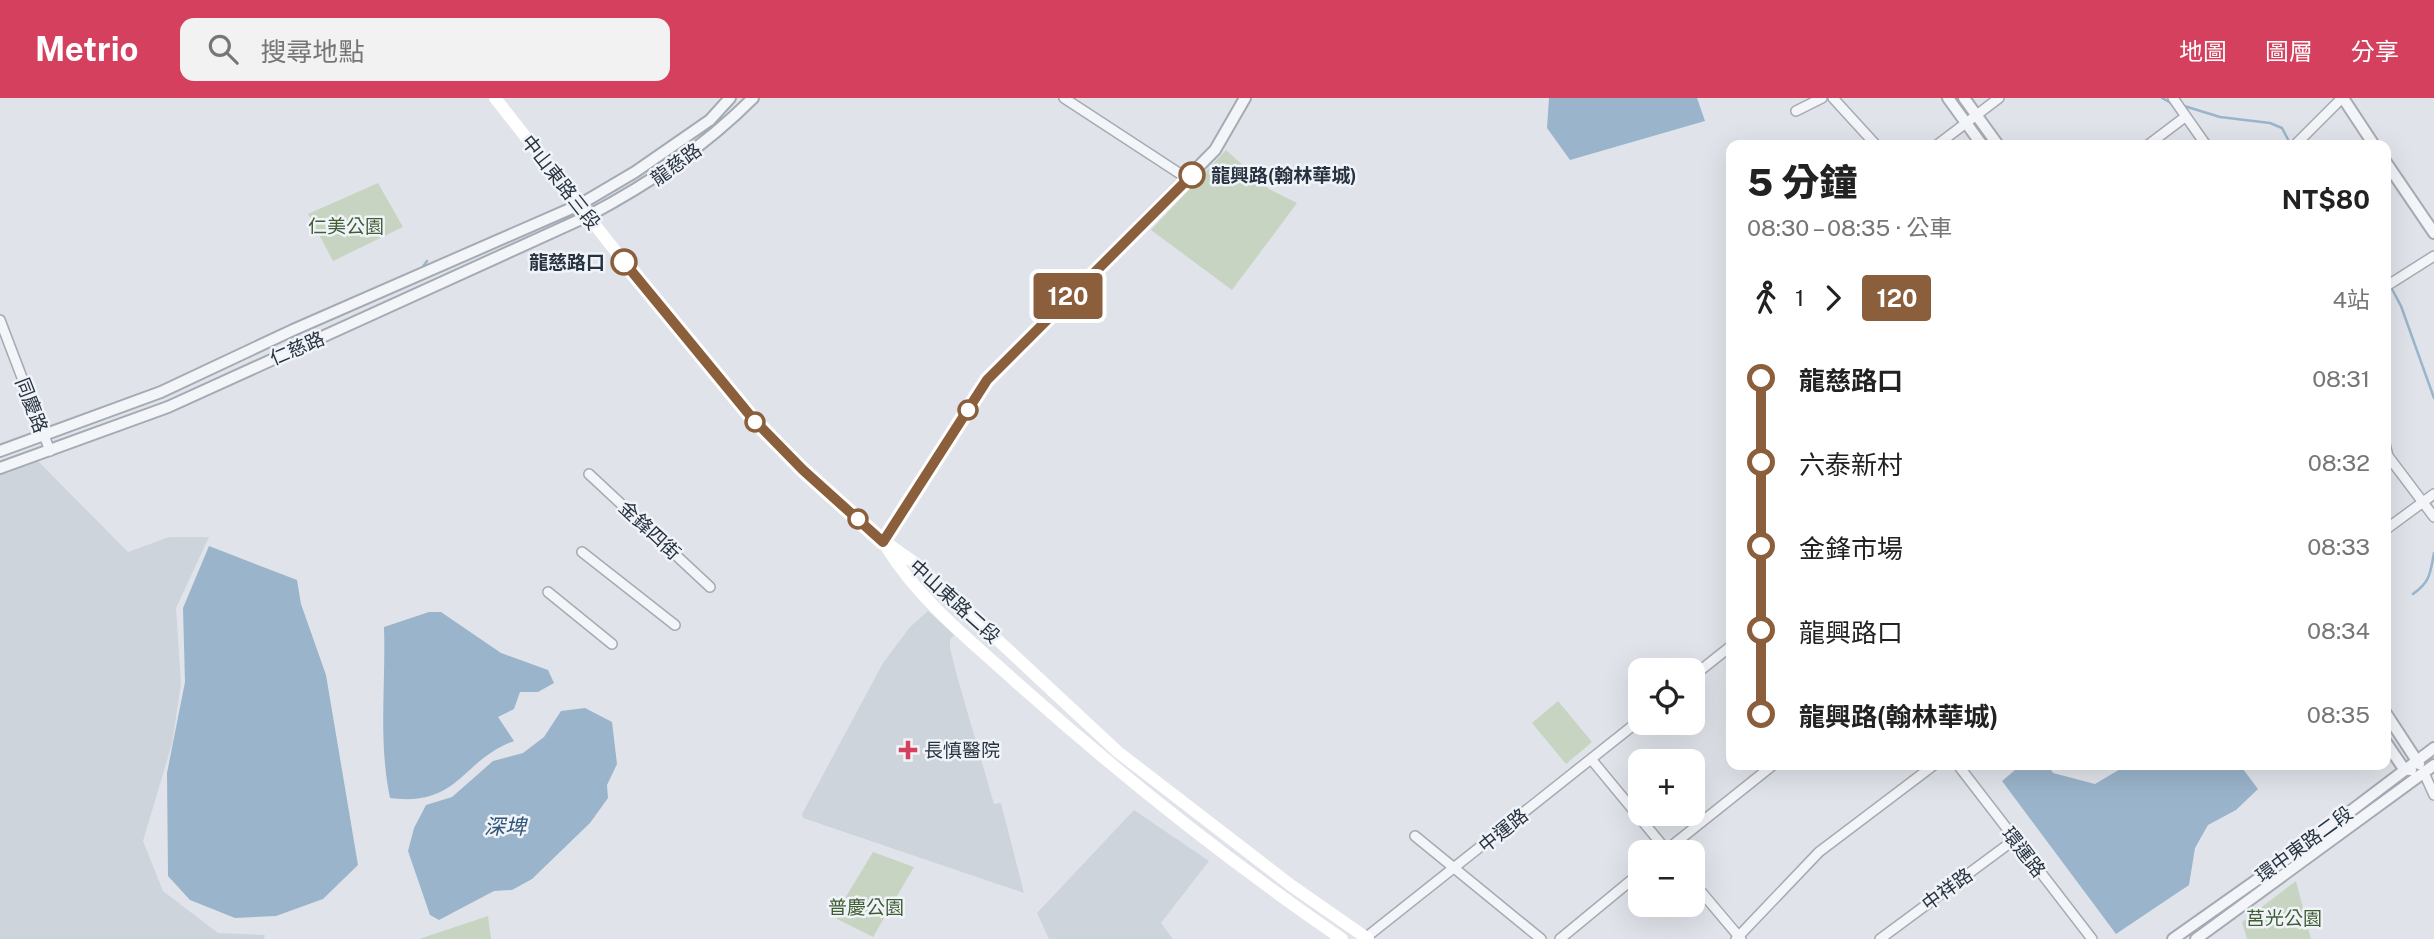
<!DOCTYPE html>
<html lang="zh-TW">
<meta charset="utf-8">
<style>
body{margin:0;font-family:"Public Sans","Noto Sans TC",sans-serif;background:#f2f2f2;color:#222;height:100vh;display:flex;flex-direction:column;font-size:26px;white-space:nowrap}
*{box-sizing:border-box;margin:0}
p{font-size:23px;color:#767676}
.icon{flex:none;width:38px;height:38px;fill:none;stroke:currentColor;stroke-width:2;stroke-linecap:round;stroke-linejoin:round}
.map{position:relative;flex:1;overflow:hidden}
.drawer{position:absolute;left:1726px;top:42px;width:665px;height:630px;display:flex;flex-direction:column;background:#fff;border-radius:14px;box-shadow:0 7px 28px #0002}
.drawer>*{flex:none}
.badge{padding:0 14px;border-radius:5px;font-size:24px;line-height:46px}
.buttons{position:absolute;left:1628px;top:560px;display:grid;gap:14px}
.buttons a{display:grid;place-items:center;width:77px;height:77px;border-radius:14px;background:#fff;box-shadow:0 7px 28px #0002;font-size:35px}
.map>.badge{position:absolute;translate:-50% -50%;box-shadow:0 0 0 4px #fff}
.legs{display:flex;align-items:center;gap:10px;height:77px;padding:0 21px;font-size:23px}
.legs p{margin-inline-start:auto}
.head{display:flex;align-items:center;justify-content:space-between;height:119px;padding:0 21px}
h1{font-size:38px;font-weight:800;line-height:52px}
ul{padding:0 21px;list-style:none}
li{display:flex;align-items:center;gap:24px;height:84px;font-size:26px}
li i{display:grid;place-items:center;width:10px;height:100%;margin:0 9px;background:currentColor}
li i::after{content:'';width:18px;height:18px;margin:-9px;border:5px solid;border-radius:50%;background:#fff}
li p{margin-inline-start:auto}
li:first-child i{background:linear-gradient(#0000 50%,currentColor 0)}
li:last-child i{background:linear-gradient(currentColor 50%,#0000 0)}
header{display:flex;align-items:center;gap:42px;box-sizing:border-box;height:98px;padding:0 35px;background:#d4405e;color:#fff}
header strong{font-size:33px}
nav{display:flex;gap:38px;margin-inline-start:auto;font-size:24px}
.search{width:490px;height:63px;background:#f2f2f2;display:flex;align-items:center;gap:18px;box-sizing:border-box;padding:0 24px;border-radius:14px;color:#767676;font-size:26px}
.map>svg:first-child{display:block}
</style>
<header>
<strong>Metrio</strong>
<div class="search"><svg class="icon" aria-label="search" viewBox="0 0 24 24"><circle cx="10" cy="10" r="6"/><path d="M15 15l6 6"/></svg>搜尋地點</div>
<nav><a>地圖</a><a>圖層</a><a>分享</a></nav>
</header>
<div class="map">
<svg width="2434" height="841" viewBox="0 0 2434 841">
<rect width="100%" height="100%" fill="#e0e4ea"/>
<path fill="#ced4dc" d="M32 357 128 454 169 439H209L176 510 181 586 172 646 143 743 163 793 218 835 265 837 264 841H0V368Z
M928 513 954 537 950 542V550L957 578 994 706 1001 705 1024 795 803 720 802 716 883 565 910 529Z
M1134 712 1209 763 1161 825 1173 841H1049L1037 815Z"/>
<path fill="#c7d4c1" d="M1226 52 1269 91 1297 105 1232 192 1151 132Z
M378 85 403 129 333 163 308 116Z
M1558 603 1592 644 1566 666 1532 625Z
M873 754 914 769 873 839 837 821 836 815Z
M2296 783 2311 841H2247L2242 824Z
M488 818 491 841H419Z"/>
<path fill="#9ab4cb" d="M1549 0H1697L1705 23 1570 62 1547 30Z
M209 448 297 482 301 506 326 577 358 767 323 801 276 818 235 820 190 802 168 778 167 675 185 584 183 510Z
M429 514H441L501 555 548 572 554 585 538 594H520L514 611 498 619 514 643C461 662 460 709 390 700 378 642 386 587 384 529Z
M585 610 612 624 617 666 607 687 608 700 590 725 532 781 512 792 494 793 439 822 430 817 408 753 414 730 426 707 452 699 493 663 523 655 544 639 561 613Z
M2021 667H2048L2053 675 2095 686 2127 667H2240L2258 691 2236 712 2208 727 2195 750 2189 787 2116 836 2002 683Z"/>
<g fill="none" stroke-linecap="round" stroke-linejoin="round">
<path stroke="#9ab4cb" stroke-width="2.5" d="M2162 0 2171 5
M2181 7 2220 19 2270 25 2282 30 2291 47
M422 170 427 163
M2385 178 2401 208 2434 300
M2413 496C2431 483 2430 475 2434 455"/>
<defs>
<path id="minor" d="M1064 0 1188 81
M1833 0 1876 47
M2173 0 2206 47
M1796 13 1822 0
M1937 47 1999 0
M2148 47 2185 19
M2295 47 2342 0
M2385 189 2434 158
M0 222 50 353
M2385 346 2388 358 2434 419
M589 376 710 489
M2385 432 2434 396
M582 454 675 527
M548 494 612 546
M1692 579 1731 548
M1591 661 1668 754
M1958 667 2092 841
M2424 675 2434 697
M1415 738 1541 841
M1664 754 1773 667
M1692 783 1741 841
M1364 841 1640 622
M1560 841 1640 775
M1736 841 1819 754 1934 667
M1880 841 2014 742"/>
<path id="tertiary" d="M1948 0 1982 47
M1964 0 1998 47
M2343 0 2374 47
M2385 63 2434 135
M0 353 161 294 293 232 579 107 635 74 710 22 730 0
M0 370 168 309 588 118C650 85 704 49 753 0
M883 444 987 282 1215 52 1245 0
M2385 614 2419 666
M2385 643 2404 671 2411 672
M2173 841 2302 750 2434 650
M2196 841 2434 667"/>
</defs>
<use href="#minor" stroke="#a5abb4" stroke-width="12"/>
<use href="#tertiary" stroke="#a5abb4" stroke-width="14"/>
<use href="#minor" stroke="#f3f5f8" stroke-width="9"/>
<use href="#tertiary" stroke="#f3f5f8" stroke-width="10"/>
<path stroke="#fff" stroke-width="12" d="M495 0C551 71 607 143 664 214 738 306 816 398 915 465L1118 654 1292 788 1368 841
M887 450C920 503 970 542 1016 584 1119 676 1227 762 1342 841"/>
</g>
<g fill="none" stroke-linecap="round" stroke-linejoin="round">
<defs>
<path id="line-1" d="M624 164 753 321 803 372 883 444 987 282 1192 77"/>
</defs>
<use href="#line-1" stroke="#fff" stroke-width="16"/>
<use href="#line-1" stroke="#8b5e3c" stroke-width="10"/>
</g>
<g fill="#fff" stroke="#8b5e3c" stroke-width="3.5">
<circle cx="1192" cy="77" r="12"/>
<circle cx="624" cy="164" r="12"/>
<circle cx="968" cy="312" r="9"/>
<circle cx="755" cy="324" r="9"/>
<circle cx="858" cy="421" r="9"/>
</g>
<path fill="#d4405e" stroke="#f0f3f7" stroke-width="2.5" d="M904.5 641.5h7v7h7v7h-7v7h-7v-7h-7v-7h7z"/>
<g text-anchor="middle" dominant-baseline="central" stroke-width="5" stroke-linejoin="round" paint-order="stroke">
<g font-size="19" fill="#283342" stroke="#f0f3f7">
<text transform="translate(676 66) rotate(-36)">龍慈路</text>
<text transform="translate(561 84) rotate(52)">中山東路三段</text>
<text transform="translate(297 250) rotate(-23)">仁慈路</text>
<text transform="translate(32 307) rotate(69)">同慶路</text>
<text transform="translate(650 432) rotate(43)">金鋒四街</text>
<text transform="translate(955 503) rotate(42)">中山東路二段</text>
<text transform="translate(1503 732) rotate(-39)">中運路</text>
<text transform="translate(2304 746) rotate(-36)">環中東路二段</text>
<text transform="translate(2024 754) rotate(52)">環運路</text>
<text transform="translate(1947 791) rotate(-36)">中祥路</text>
</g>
<g font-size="19" font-weight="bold" fill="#283342" stroke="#f0f3f7" text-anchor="start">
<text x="1211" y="77">龍興路(翰林華城)</text>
<text x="605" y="164" text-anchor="end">龍慈路口</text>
</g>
<g font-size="19" fill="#3f5e35" stroke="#f0f3f7">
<text x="346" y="128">仁美公園</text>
<text x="866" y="809">普慶公園</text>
<text x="2284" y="820">莒光公園</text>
</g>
<g font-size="19" fill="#283342" stroke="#f0f3f7" text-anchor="start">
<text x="924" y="652">長慎醫院</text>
</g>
<g font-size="21" font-style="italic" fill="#305478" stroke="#f0f3f7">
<text x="505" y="728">深埤</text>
</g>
</g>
</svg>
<div class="buttons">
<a><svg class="icon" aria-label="locate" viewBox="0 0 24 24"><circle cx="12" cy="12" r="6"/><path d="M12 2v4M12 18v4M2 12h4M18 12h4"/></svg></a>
<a>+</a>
<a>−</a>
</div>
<b class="badge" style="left:1068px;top:198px;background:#8b5e3c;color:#fff">120</b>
<section class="drawer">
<div class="head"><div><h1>5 分鐘</h1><p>08:30 – 08:35 · 公車</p></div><b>NT$80</b></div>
<div class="legs"><svg class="icon" aria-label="walk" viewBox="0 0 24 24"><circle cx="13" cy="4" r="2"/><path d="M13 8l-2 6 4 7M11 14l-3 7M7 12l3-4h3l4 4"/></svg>1<svg class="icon" aria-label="forward" viewBox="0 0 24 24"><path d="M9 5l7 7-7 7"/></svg><b class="badge" style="background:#8b5e3c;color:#fff">120</b><p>4站</p></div>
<ul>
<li><i style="color:#8b5e3c"></i><b>龍慈路口</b><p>08:31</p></li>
<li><i style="color:#8b5e3c"></i><span>六泰新村</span><p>08:32</p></li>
<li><i style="color:#8b5e3c"></i><span>金鋒市場</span><p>08:33</p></li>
<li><i style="color:#8b5e3c"></i><span>龍興路口</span><p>08:34</p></li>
<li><i style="color:#8b5e3c"></i><b>龍興路(翰林華城)</b><p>08:35</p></li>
</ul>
</section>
</div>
